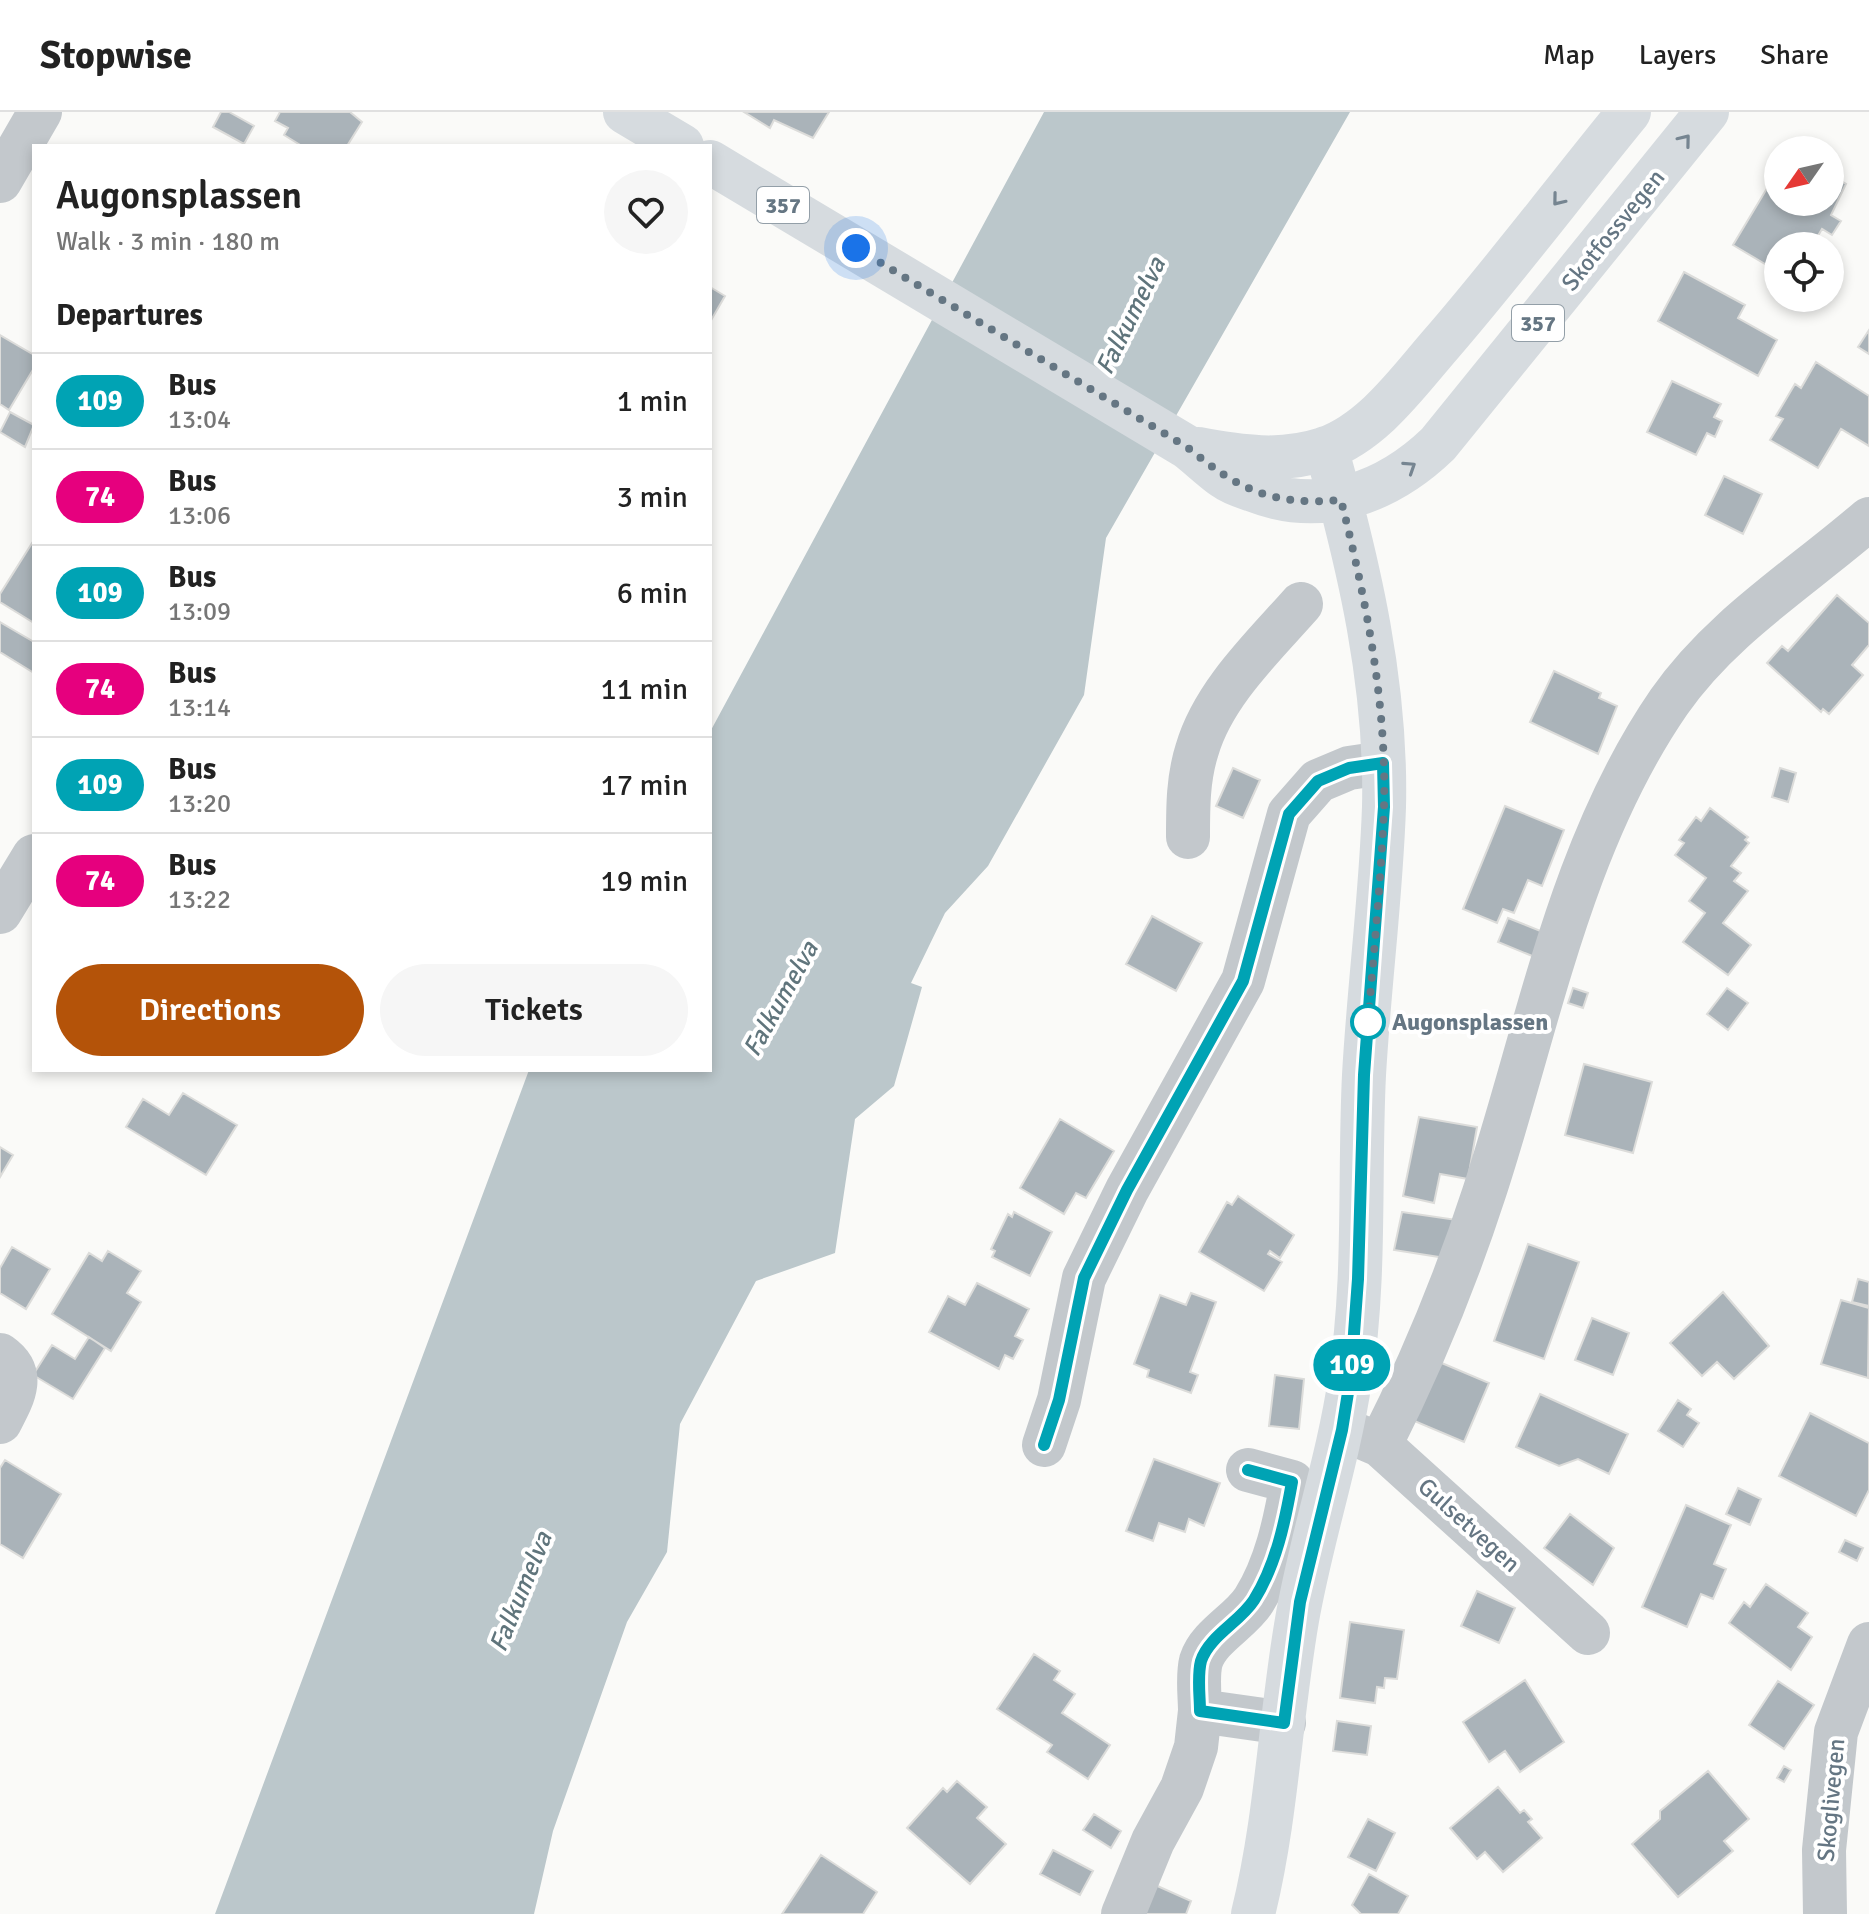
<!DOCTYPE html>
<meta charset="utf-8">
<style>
body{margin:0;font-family:Signika,sans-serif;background:#f6f6f6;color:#222;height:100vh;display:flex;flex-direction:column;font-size:30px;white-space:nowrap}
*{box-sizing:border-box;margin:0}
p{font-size:26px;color:#767676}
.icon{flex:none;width:44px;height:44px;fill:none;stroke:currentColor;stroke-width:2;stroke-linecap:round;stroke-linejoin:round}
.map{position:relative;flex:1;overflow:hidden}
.details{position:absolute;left:32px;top:32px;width:680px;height:928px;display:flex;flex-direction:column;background:#fff;border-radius:0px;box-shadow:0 4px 12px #0003}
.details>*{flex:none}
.badge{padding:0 16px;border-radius:26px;font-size:28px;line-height:52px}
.needle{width:52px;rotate:236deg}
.buttons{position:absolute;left:1764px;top:24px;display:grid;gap:16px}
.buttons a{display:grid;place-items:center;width:80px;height:80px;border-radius:50%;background:#fff;box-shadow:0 4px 12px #0003;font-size:40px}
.you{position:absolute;width:40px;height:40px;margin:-20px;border:6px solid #fff;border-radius:50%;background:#1a73e8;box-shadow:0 0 0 12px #1a73e833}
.map>.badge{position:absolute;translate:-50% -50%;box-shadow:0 0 0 4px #fff}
h2{padding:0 24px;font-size:30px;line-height:72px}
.round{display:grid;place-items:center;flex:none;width:84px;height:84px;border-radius:42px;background:#f6f6f6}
.overview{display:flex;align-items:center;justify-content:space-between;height:136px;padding:0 24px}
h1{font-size:38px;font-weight:600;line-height:60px}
.cta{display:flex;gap:16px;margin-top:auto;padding:16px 24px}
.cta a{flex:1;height:92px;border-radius:48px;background:#b45309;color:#fff;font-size:32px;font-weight:600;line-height:92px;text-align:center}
.cta a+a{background:#f6f6f6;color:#222}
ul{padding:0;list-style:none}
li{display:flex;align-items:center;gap:24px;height:96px;padding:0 24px;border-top:2px solid #e0e0e0}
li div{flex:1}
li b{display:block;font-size:30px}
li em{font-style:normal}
li .badge{min-width:88px;font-weight:700;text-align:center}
header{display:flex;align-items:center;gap:48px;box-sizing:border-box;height:112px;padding:0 40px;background:#fff;border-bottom:2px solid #e0e0e0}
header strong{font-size:38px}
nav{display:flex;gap:44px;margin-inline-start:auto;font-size:28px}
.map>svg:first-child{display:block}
</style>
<header>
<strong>Stopwise</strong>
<nav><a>Map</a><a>Layers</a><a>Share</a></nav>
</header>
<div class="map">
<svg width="1869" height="1802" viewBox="0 0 1869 1802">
<rect width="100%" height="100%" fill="#fafaf8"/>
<path fill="#bbc7cb" d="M1044 0H1350L1106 426 1084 583 988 754 945 801 911 871 922 875 894 974 855 1007 835 1141 756 1169 680 1312 667 1440 627 1510 553 1719 534 1802H215L529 958H710V620Z"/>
<path fill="#aab3b9" stroke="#dcdcda" stroke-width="2" d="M221 0H229L254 14 244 32 213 15Z
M280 0H350L362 10 347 34H302L284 23 288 16 275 9Z
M744 0H829L813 26 774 8 770 16Z
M1778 58V90H1830L1833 64 1846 72 1831 103 1841 109 1832 123 1822 117 1812 134H1778V173L1769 167 1775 158 1733 133Z
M1684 160 1745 193 1738 206 1777 228 1758 264 1658 209Z
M710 175 725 184 710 210Z
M1869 218V242L1858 235Z
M0 223 34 243V256L9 298 0 292Z
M1816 250 1869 284V334L1841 317 1818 356 1770 328 1783 307 1776 304 1795 272 1801 276Z
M1672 269 1721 292 1714 305 1722 309 1715 325 1707 321 1696 343 1647 320Z
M10 300 34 313 25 335 0 320Z
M1724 364 1762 382 1743 422 1705 403Z
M34 428V511L0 490V482Z
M1837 483 1869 511V533L1852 553 1863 563 1829 602 1823 597 1821 600 1767 551 1782 534 1788 539Z
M0 510 34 530V561L0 540Z
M1554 559 1601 581 1599 586 1617 594 1598 642 1530 610Z
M1233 656 1260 668 1243 706 1216 694Z
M1780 656 1796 661 1788 690 1772 685Z
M1505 694 1564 718 1542 774 1528 768 1514 801 1503 797 1497 811 1463 797Z
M1710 696 1748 725 1745 728 1749 731 1731 754 1741 761 1734 769 1748 779 1723 811 1751 833 1728 863 1683 830 1705 801 1689 789 1706 766 1675 743 1684 731 1679 728 1696 705 1701 709Z
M1152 804 1202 831 1176 879 1126 852Z
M1508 806 1548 822 1537 846 1498 830Z
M1573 876 1588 881 1583 896 1568 891Z
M1727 876 1748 891 1728 918 1707 902Z
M1584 952 1652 970 1633 1041 1565 1023Z
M183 981 237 1013 206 1063 126 1015 143 987 169 1003Z
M1419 1005 1477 1015 1468 1067 1440 1062 1434 1091 1403 1084Z
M1060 1007 1114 1039 1086 1086 1076 1081 1064 1102 1020 1076Z
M0 1035 13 1043 0 1065Z
M1238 1084 1294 1123 1280 1146 1270 1139 1268 1142 1282 1150 1264 1179 1199 1140 1227 1090 1232 1093Z
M1014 1100 1052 1120 1030 1164 992 1145 995 1139 991 1137 1008 1102 1012 1105Z
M1402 1100 1457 1108 1452 1147 1394 1138Z
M1528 1132 1579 1150 1544 1247 1494 1229Z
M12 1135 50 1157 26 1197 0 1181V1156Z
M108 1139 141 1159 127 1181 141 1190 111 1239 52 1202 89 1141 102 1149Z
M1858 1167 1869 1170V1194L1852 1190Z
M977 1171 1029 1197 1015 1224 1023 1228 1013 1247 1005 1243 999 1257 929 1220 948 1184 965 1193Z
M1723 1180 1769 1234 1734 1267 1717 1250 1702 1264 1670 1231Z
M1191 1181 1216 1190 1190 1260 1198 1263 1191 1281 1147 1265 1149 1258 1134 1252 1160 1183 1186 1193Z
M1841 1188 1869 1196 1868 1266 1821 1252Z
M1592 1206 1629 1221 1613 1263 1575 1248Z
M89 1225 105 1236 73 1287 33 1263 52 1233 75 1247Z
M1437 1249 1489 1271 1464 1330 1412 1308Z
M1275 1263 1304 1267 1299 1317 1269 1314Z
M1540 1282 1628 1322 1609 1362 1578 1347 1559 1354 1516 1335Z
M1678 1288 1691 1297 1687 1303 1699 1311 1683 1335 1658 1319Z
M1810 1301 1869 1331V1378L1856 1404 1779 1364Z
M1154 1347 1220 1371 1204 1414 1189 1407 1185 1420 1159 1411 1153 1429 1126 1419Z
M5 1348 61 1382 23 1446 0 1432V1356Z
M1738 1376 1761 1387 1750 1413 1726 1402Z
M1686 1393 1731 1413 1714 1452 1726 1457 1713 1487 1701 1482 1687 1515 1642 1495Z
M1570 1402 1614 1436 1593 1473 1544 1436Z
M1845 1428 1863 1436 1857 1449 1839 1440Z
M1766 1472 1808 1501 1798 1515 1812 1525 1791 1558 1729 1511 1744 1490 1750 1495Z
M1477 1479 1515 1496 1499 1531 1461 1514Z
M1350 1510 1404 1518 1397 1567 1385 1566 1384 1576 1377 1575 1375 1591 1340 1586Z
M1034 1542 1060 1559 1054 1568 1075 1582 1062 1601 1110 1633 1088 1667 1047 1640 1052 1633 997 1597Z
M1525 1568 1564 1630 1520 1660 1505 1639 1489 1650 1463 1610Z
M1778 1569 1814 1593 1784 1637 1749 1613Z
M1337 1609 1371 1614 1367 1643 1333 1639Z
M1784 1654 1791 1658 1784 1670 1777 1666Z
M1708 1659 1749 1707 1724 1729 1733 1739 1678 1785 1632 1732 1660 1707V1699Z
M957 1669 987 1695 977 1706 1006 1732 970 1772 907 1716 943 1676 947 1680Z
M1498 1675 1520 1701 1524 1698 1532 1707 1528 1710 1542 1726 1503 1760 1485 1740 1477 1747 1450 1716Z
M1094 1702 1121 1719 1111 1736 1083 1718Z
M1368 1707 1395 1721 1376 1759 1348 1745Z
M1053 1738 1093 1759 1080 1783 1040 1762Z
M821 1743 877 1780 863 1802H782Z
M1369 1762 1408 1784 1398 1802H1361L1352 1793Z
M1153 1772 1191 1789 1186 1802H1140Z"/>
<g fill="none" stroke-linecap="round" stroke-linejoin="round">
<path stroke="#c3c8cc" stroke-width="44" d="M0 69 40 0
M1188 725C1188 695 1188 666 1197 638 1213 582 1263 535 1301 492
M0 800 34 744
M0 1243C27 1262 13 1285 0 1310
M1352 1321 1380 1333 1588 1521
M1044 1333 1059 1288 1084 1166 1127 1078 1243 869 1289 702 1318 669 1349 656 1383 651
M1380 1333C1421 1252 1456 1167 1484 1081 1538 917 1569 735 1669 590 1721 515 1801 466 1869 407
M1200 1599C1200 1584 1197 1564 1201 1549 1209 1524 1240 1510 1254 1488 1276 1453 1285 1410 1292 1370L1248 1358
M1123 1802 1153 1729 1182 1676 1196 1635 1200 1599 1284 1611
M1825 1802 1824 1738 1836 1620 1869 1532"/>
<path stroke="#d6dbdf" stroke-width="44" d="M625 0 682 34
M710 50 1187 335C1200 345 1212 357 1225 366 1233 372 1244 375 1253 378 1322 405 1387 381 1438 332L1707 0
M1198 337C1241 345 1281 351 1324 337 1373 320 1408 270 1441 232 1506 157 1566 77 1629 0
M1253 1802C1277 1705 1280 1606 1297 1508 1311 1427 1338 1349 1350 1268 1366 1167 1359 1064 1364 963 1369 874 1381 785 1384 695 1387 573 1359 453 1326 336"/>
</g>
<defs><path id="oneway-chevron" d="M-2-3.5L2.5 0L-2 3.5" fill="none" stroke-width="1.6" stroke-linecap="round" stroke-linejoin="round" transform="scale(2)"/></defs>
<g stroke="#768591">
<use href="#oneway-chevron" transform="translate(1685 28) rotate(-51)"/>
<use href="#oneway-chevron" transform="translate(1558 88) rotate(129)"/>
<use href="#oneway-chevron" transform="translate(1410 355) rotate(-33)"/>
</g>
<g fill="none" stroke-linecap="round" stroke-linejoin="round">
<defs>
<path id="line" d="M1044 1333 1059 1288 1084 1166 1127 1078 1243 869 1289 702 1318 669 1349 656 1383 651 1384 695 1364 963 1358 1167 1351 1262 1342 1318 1300 1490 1284 1611 1200 1599C1200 1584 1197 1564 1201 1549 1209 1524 1240 1510 1254 1488 1276 1453 1285 1410 1292 1370L1248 1358"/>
</defs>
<use href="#line" stroke="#fff" stroke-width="18"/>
<use href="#line" stroke="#00a3b4" stroke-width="12"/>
<path stroke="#657683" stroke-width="8" stroke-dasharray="0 14.4" d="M856 136 1187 335C1239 378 1272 394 1341 388 1366 488 1387 592 1384 696 1381 767 1374 839 1368 910"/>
</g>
<circle fill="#fff" stroke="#00a3b4" stroke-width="4" cx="1368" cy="910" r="16"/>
<g text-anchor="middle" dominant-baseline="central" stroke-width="8" stroke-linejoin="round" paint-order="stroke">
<g fill="#fff" stroke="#939fa8" stroke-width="2">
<rect x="757" y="75" width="52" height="36" rx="6"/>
<rect x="1512" y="193" width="52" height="36" rx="6"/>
</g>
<g font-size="22" font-weight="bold" fill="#657683">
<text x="783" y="93">357</text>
<text x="1538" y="211">357</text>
</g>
<g font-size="24" fill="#657683" stroke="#fff">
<text transform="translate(1613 118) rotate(-51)">Skotfossvegen</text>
<text transform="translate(1469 1413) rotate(42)">Gulsetvegen</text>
<text transform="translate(1831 1688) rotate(-85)">Skoglivegen</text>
</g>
<g font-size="24" font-weight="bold" fill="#657683" stroke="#fff" text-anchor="start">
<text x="1392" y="910">Augonsplassen</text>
</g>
<g font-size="26" font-style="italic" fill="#60757c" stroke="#fff">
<text transform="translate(1131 204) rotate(-64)">Falkumelva</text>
<text transform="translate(781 887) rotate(-61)">Falkumelva</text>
<text transform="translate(521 1480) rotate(-68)">Falkumelva</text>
</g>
</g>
</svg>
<div class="buttons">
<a><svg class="needle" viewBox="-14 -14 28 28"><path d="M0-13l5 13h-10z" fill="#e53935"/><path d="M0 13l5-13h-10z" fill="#767676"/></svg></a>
<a><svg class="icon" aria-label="locate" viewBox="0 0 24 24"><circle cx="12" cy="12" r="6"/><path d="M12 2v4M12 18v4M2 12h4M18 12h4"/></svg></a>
</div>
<div class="you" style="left:856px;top:136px"></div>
<b class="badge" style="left:1352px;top:1253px;background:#00a3b4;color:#fff">109</b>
<section class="details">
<div class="overview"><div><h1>Augonsplassen</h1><p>Walk · 3 min · 180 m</p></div><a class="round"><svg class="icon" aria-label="heart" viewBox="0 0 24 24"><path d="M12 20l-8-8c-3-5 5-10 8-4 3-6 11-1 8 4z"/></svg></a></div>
<h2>Departures</h2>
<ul>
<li><span class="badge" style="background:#00a3b4;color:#fff">109</span><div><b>Bus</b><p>13:04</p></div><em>1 min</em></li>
<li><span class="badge" style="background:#e6007e;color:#fff">74</span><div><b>Bus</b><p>13:06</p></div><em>3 min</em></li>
<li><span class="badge" style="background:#00a3b4;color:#fff">109</span><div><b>Bus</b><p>13:09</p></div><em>6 min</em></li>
<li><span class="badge" style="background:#e6007e;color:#fff">74</span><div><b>Bus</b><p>13:14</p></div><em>11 min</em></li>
<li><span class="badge" style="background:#00a3b4;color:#fff">109</span><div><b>Bus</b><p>13:20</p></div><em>17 min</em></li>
<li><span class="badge" style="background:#e6007e;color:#fff">74</span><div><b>Bus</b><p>13:22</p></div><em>19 min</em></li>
</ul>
<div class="cta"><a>Directions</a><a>Tickets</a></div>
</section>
</div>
